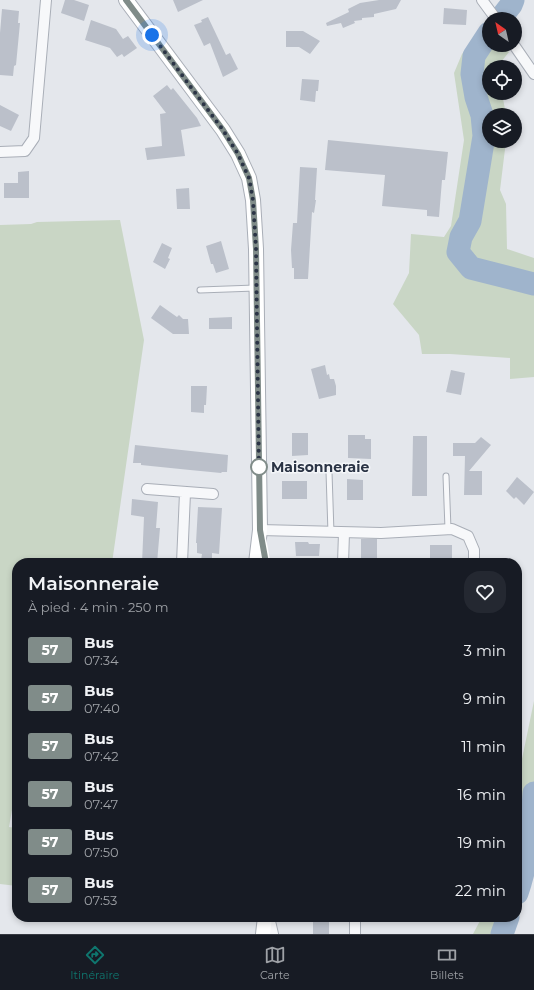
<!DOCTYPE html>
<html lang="fr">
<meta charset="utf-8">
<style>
body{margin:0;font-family:Montserrat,sans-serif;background:#242831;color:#f1f3f6;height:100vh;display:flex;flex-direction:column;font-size:15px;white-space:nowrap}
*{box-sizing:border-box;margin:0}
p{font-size:13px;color:#9ea1a6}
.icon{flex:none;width:22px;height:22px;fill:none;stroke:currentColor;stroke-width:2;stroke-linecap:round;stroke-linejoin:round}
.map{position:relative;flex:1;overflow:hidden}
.drawer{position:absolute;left:12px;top:558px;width:510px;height:364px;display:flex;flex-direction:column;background:#171b24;border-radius:16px;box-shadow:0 2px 6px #0003}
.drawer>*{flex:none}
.badge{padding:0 8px;border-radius:3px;font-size:14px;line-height:26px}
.needle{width:26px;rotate:326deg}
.controls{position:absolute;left:482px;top:12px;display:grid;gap:8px}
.controls a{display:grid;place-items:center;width:40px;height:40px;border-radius:50%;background:#171b24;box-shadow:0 2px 6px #0003;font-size:20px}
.you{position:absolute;width:20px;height:20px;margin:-10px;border:3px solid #fff;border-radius:50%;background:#1a73e8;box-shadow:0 0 0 6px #1a73e833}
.map>.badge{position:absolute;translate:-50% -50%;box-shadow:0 0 0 2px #fff}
.round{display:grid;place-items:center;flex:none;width:42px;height:42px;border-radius:16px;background:#242831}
.overview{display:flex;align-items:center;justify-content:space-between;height:68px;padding:0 16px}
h1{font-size:19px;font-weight:600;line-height:30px}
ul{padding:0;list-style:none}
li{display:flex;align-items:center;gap:12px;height:48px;padding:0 16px}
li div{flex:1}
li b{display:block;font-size:15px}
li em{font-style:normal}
li .badge{min-width:44px;font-weight:700;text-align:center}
.tabs{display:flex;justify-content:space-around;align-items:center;height:56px;border-top:1px solid #363941;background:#171b24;font-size:11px;color:#9ea1a6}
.tabs a{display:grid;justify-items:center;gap:2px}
.tabs .on{color:#0f766e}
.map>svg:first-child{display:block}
</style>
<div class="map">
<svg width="534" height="934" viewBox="0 0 534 934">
<rect width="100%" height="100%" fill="#e4e7ec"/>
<path fill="#c9d6c5" d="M487 23 489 26V45H503L509 52 497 67H489V93H502L506 115H489V141H506L500 190 506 204 507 249 534 258V377L510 379V358L450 354H422L419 335 393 304 409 273 411 234 444 237 451 226 464 140 454 73 462 54Z
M120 220 144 340 112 563H17V782L9 827 16 828 17 831V886L0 884V225L31 224 37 222Z
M534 701V863L528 889 517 917V783Z
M482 917H517L510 934H473Z"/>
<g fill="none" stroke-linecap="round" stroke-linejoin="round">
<path stroke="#9fb4cc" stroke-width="23" d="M500 19 511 5 513 0
M489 33 474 56 472 74 476 97 482 115 484 136 470 221 461 237 458 252 471 268 534 284
M517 893C528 861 532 827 534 793
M502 934 508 917"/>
</g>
<path fill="#bbc0ca" d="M65 0H74L89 5 84 21 61 13Z
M173 0H203L178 12Z
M379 0H401L396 9 374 14V17L362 18V20L354 21 355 23 343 28 341 23 327 26 326 23 349 12 348 9 360 3Z
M444 8 467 10 466 25 443 24Z
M2 9 19 11 18 23H20L16 65 14 66 13 76 0 75V33Z
M208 17 226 55 230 53 238 69 223 77 210 43 204 46 194 25 202 22 201 20Z
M91 20 116 29 123 39 128 36 137 48 124 57 122 54 117 57 110 48 85 40Z
M286 31H303L320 41 310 54 299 47H286Z
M302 79 319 80 318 91H316L315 102 300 100Z
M167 85 171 90 173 88 197 118 201 126 181 130 185 156 147 160 145 148 162 146 160 114 166 113 153 96Z
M0 105 19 115 11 131 0 126Z
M328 140 448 152 445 180H442L439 217 427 216V210L382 206 385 175 325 170Z
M300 167 317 168 315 200H316L314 213 312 212 308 279H294V268H292L291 250 293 223H297Z
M29 171V198H4V183H18V172Z
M189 188 190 209H177L176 189Z
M221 241 229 269 216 273 213 264H211L206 246Z
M162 243 172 248 168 258 170 259 165 269 153 262Z
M160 305 177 317 179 315 183 319H188L189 334H173L151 318Z
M232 317V329H209V318Z
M325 365 327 375 329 374 330 379H334L336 386V395L319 399 311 369Z
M451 370 465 373 461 395 446 392Z
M191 386H207L206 405H204V413L191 412Z
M292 433H308V455L292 456Z
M348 435H365V439H371V459L348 458Z
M413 436H427V496H412Z
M481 437 491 445 469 471H482V495H464L465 456H453V443H475Z
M135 445 228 455 227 472H222L221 473 190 470 141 465V463H133Z
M517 477 534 492 524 505 516 497 514 499 506 491Z
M347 479 363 480V500H347Z
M282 481H307V499H282Z
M132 499 158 502 156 528H160L157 563H142L144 517 131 515Z
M198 507 222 508 219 554 212 553V560H201L202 554 197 553V543H196Z
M361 539H377V560H361Z
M295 542H308L309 544H320L319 556H296Z
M430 545H452V563H430Z
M313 917H329V934H313Z"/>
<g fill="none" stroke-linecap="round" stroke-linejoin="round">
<defs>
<path id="lane" d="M200 290 255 288
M329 472 331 533
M446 476 448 529"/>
<path id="street" d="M482 0 496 19
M514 45 534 74
M0 152 25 151 34 138 46 0
M147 489 213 494
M260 530 381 533 452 529 468 536 474 550V563
M182 563 185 493
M343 563 344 533
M269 917 273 934
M355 934V917"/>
<path id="secondary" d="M126 0 223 130 238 154 249 178 253 200 256 249 260 530 256 563
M263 934 265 917"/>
</defs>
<use href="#lane" stroke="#a9aeb7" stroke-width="7"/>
<use href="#street" stroke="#a9aeb7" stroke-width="12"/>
<use href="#secondary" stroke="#a9aeb7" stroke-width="16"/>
<use href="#lane" stroke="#f7f8fa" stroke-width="5"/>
<use href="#street" stroke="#f7f8fa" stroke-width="10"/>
<use href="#secondary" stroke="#fff" stroke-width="14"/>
</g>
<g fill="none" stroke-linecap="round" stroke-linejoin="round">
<defs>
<path id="line" d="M126 0 223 130 238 154 249 178 253 200 256 249 260 530 266 563"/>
</defs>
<use href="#line" stroke="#fff" stroke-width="9"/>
<use href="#line" stroke="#808c89" stroke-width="6"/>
<path stroke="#2b3445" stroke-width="4" stroke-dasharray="0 7.2" d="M152 35 223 130 238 154 249 178 253 200 256 249 259 473V467"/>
</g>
<circle fill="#fff" stroke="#808c89" stroke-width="2" cx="259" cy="467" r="8"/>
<g text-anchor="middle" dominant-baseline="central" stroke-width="3" stroke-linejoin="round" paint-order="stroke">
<g font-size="14" font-weight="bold" fill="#2b3445" stroke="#f4f6f9" text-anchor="start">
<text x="271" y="467">Maisonneraie</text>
</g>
</g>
</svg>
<div class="controls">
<a><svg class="needle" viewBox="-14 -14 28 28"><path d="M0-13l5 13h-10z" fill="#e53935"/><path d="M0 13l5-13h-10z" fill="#9ea1a6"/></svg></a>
<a><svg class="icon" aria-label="locate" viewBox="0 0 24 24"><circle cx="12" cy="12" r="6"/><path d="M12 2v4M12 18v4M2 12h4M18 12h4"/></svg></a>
<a><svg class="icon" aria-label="layers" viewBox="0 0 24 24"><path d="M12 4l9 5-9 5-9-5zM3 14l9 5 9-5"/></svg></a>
</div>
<div class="you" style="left:152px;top:35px"></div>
<section class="drawer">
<div class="overview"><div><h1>Maisonneraie</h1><p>À pied · 4 min · 250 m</p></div><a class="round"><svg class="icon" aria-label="heart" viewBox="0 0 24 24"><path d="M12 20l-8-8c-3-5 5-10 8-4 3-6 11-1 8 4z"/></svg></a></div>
<ul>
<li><span class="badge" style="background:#808c89;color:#fff">57</span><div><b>Bus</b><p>07:34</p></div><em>3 min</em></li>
<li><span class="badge" style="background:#808c89;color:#fff">57</span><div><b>Bus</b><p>07:40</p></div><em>9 min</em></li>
<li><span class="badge" style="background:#808c89;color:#fff">57</span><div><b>Bus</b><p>07:42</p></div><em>11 min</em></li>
<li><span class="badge" style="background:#808c89;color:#fff">57</span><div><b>Bus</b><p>07:47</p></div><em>16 min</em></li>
<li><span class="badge" style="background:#808c89;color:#fff">57</span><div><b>Bus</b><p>07:50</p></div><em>19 min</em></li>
<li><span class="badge" style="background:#808c89;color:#fff">57</span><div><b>Bus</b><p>07:53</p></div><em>22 min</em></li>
</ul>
</section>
</div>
<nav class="tabs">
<a class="on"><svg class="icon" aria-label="directions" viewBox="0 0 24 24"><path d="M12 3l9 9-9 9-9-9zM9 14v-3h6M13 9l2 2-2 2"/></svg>Itinéraire</a>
<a><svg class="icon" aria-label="map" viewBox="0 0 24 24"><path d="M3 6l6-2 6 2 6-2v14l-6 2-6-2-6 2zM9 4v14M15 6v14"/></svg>Carte</a>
<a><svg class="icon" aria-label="tickets" viewBox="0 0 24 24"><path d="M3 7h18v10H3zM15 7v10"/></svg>Billets</a>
</nav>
